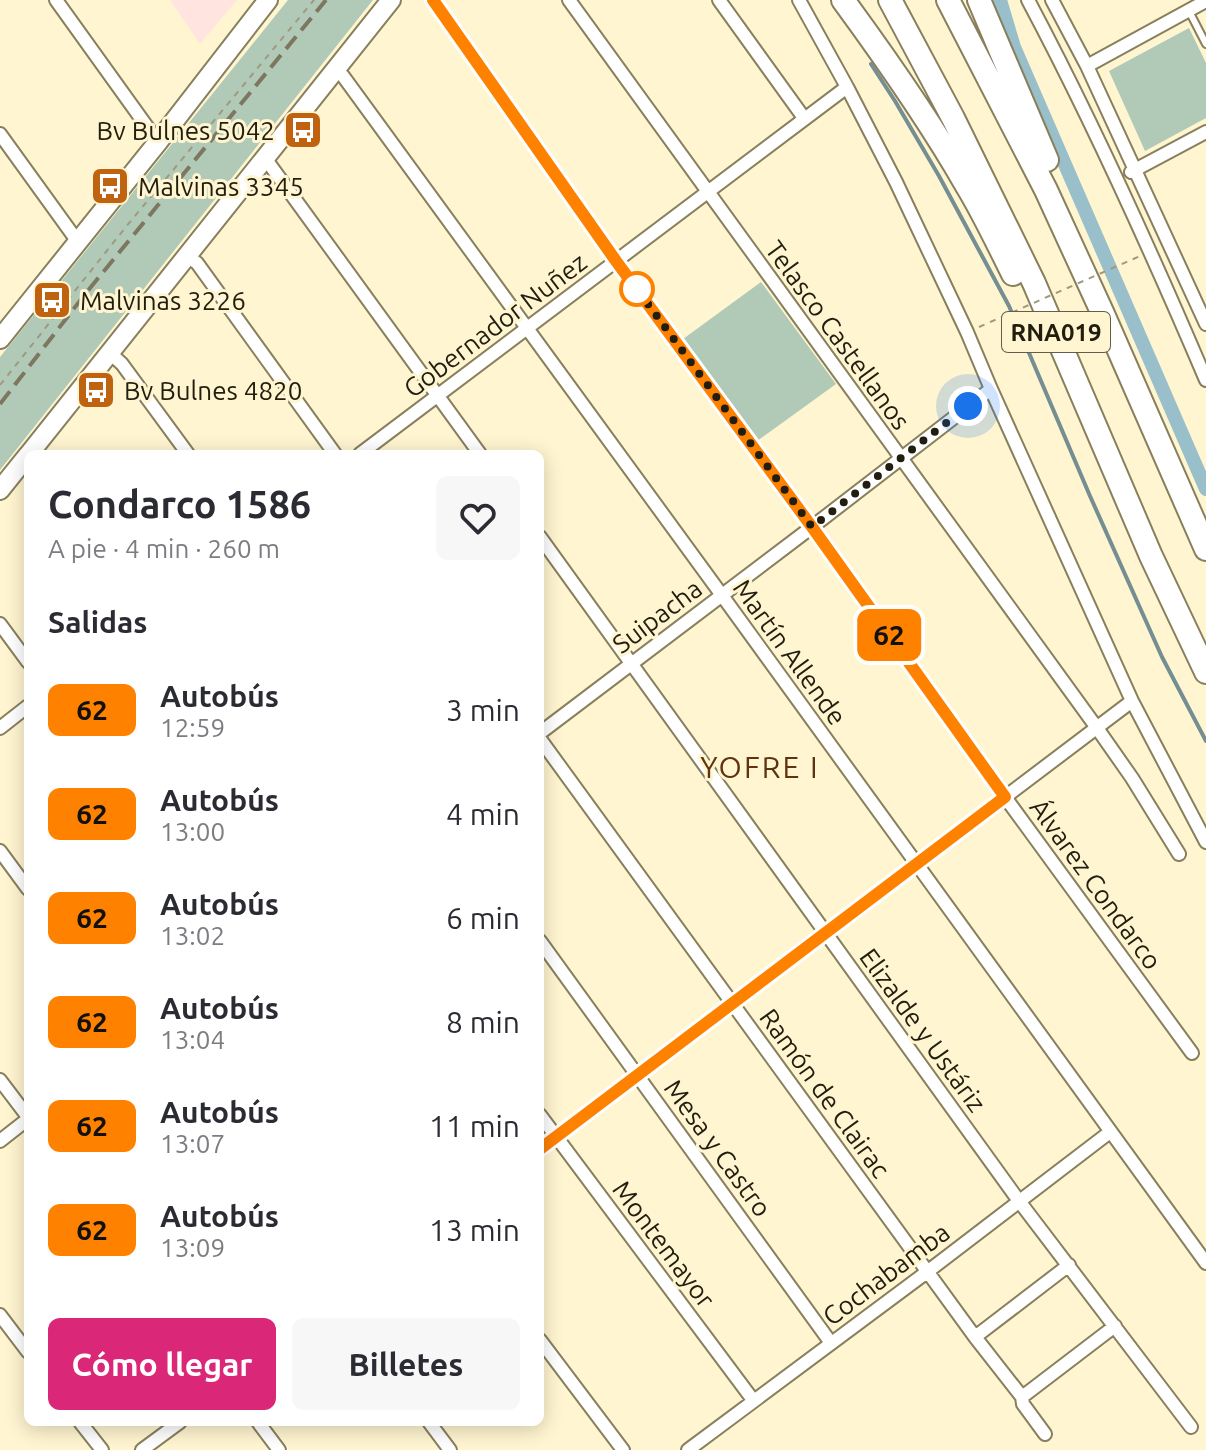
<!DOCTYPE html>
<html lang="es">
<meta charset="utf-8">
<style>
body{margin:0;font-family:Ubuntu,sans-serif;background:#f7f7f7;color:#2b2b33;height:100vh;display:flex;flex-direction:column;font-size:30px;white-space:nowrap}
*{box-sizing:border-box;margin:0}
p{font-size:26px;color:#7c7c81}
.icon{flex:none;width:44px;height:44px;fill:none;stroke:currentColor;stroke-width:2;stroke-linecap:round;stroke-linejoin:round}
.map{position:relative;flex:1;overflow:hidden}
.panel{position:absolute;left:24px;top:450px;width:520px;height:976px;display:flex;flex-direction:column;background:#fff;border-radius:12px;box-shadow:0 4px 20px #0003}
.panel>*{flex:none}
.badge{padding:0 16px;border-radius:12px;font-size:28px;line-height:52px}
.you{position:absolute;width:40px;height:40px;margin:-20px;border:6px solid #fff;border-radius:50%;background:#1a73e8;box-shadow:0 0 0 12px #1a73e833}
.map>.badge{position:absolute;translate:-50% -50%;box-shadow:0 0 0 4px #fff}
h2{padding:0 24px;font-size:30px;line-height:72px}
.round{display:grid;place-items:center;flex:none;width:84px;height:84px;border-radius:12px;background:#f7f7f7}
.headline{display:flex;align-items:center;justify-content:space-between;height:136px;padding:0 24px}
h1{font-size:38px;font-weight:700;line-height:60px}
.action{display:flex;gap:16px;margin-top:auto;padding:16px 24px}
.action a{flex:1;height:92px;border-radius:12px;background:#db2777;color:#fff;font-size:32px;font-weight:700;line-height:92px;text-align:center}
.action a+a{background:#f7f7f7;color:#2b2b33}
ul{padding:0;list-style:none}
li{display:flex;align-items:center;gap:24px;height:104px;padding:0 24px}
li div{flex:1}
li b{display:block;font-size:30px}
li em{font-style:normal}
li .badge{min-width:88px;font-weight:700;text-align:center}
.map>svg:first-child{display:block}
</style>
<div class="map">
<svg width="1206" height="1450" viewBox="0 0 1206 1450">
<rect width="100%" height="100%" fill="#fff5d0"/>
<path fill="#ffe4e0" d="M170 0H237L200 44Z"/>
<path fill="#b1c9b7" d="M288 0H373L0 470V357Z
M1189 28 1206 63V118L1145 151 1109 71Z
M761 282 836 384 757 441 683 339Z"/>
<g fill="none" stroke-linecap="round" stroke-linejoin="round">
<path stroke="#758e92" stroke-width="4" d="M871 64 895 101 939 176 1009 306 1090 496 1162 657 1206 741"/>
<path stroke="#99bfca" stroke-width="14" d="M1000 0 1014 47 1206 489"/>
<defs>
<path id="lane" d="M1189 11 1206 44"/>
<path id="street" d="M56 0 158 142
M433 0 616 261 812 527 1005 797 1192 1053
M569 0 1097 728 1132 778 1179 854
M719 0 804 118
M799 0 847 87 896 182 967 332 991 389 1132 701 1206 842
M1028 0C1094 124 1151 251 1206 380
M1052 0 1087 66 1206 324
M1087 66 1206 1
M335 69 343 76 721 594 1206 1263
M0 134 78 242
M265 158 480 454
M1131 172 1206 132
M187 256 197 263 335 454
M110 353 122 364 188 454
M360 454 847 87
M540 537 1019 1201 1191 1427
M0 624 28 662
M0 728 28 706
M540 733 812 527 991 389
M540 739 975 1337 1022 1397 1023 1404 1045 1434
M0 851 28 889
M540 941 831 1343
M0 1080 28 1117
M540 1115 753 1400
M0 1141 28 1119
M540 1149 1132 701
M0 1315 28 1352
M975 1337 1069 1265
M540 1340 623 1450
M1022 1397 1115 1326
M80 1422 102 1450
M258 1422 279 1450
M429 1422 450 1450
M142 1450 180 1422
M688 1450 927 1272 1110 1132"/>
<path id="secondary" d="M0 339 158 142 268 0
M29 454 391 0
M0 490 28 455"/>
<path id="highway" d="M843 0C887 60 930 121 967 186 984 214 998 244 1013 274
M890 0 953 118 1034 283 1151 556 1206 672
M948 0 1046 190 1103 314 1206 549
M979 0 1047 160"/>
</defs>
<use href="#lane" stroke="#887f5d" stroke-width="10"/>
<use href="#street" stroke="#887f5d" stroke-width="16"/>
<use href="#secondary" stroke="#887f5d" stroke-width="22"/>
<use href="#highway" stroke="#887f5d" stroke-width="26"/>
<path stroke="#a1997e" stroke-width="2" stroke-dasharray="6 6" stroke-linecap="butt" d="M0 385 125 228 314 0"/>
<use href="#lane" stroke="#fff" stroke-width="6"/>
<use href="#street" stroke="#fff" stroke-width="12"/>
<use href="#secondary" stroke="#fff" stroke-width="18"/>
<use href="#highway" stroke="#fff" stroke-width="22"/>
<path stroke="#7d775f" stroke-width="4" stroke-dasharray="16 8" stroke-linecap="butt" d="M0 404 86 293 326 0"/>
<path stroke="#a1997e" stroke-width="2" stroke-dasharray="6 6" stroke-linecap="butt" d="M979 327 1140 256"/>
</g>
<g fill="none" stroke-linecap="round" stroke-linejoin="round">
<defs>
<path id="line" d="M433 0 616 261 812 527 1005 797 540 1149"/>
</defs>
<use href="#line" stroke="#fff" stroke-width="18"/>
<use href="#line" stroke="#ff8100" stroke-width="12"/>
<path stroke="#211d0f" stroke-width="8" stroke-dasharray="0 14.4" d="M637 289 634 285 812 527 968 406"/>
</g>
<defs>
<symbol id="bus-square" viewBox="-11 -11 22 22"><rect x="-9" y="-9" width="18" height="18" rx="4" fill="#bf6311" stroke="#fff5d0"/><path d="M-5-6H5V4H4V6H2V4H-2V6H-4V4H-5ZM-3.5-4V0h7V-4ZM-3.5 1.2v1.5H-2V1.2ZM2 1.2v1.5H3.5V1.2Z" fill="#fff"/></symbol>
</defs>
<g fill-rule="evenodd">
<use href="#bus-square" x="281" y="108" width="44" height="44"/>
<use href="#bus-square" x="88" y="164" width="44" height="44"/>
<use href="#bus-square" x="30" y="278" width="44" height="44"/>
<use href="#bus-square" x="74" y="368" width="44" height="44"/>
</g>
<circle fill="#fff" stroke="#ff8100" stroke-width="4" cx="637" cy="289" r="16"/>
<g text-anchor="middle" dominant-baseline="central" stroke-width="6" stroke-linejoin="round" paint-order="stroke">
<rect fill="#fff5d0" stroke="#645e49" stroke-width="2" x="1002" y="312" width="108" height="40" rx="6"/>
<g font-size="24" font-weight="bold" fill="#211d0f">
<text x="1056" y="332">RNA019</text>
</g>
<g font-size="26" fill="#211d0f" stroke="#fff5d0" text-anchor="start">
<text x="275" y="130" text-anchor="end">Bv Bulnes 5042</text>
<text x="138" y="186">Malvinas 3345</text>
<text x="80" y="300">Malvinas 3226</text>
<text x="124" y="390">Bv Bulnes 4820</text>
</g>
<g font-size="26" fill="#211d0f" stroke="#fff5d0">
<text transform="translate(495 325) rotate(-37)">Gobernador Nuñez</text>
<text transform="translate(838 335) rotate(54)">Telasco Castellanos</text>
<text transform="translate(657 616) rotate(-37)">Suipacha</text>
<text transform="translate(790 652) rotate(54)">Martín Allende</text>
<text transform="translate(1096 884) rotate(54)">Álvarez Condarco</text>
<text transform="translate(923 1030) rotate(54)">Elizalde y Ustáriz</text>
<text transform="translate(825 1093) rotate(54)">Ramón de Clairac</text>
<text transform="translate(718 1148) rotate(54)">Mesa y Castro</text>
<text transform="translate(664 1244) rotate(53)">Montemayor</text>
<text transform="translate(886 1274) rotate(-37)">Cochabamba</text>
</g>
<g font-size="30" letter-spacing="2" fill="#603310" stroke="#fff5d0">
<text x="760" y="767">YOFRE I</text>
</g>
</g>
</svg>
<div class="you" style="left:968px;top:406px"></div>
<b class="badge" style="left:889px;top:635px;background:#ff8100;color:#111">62</b>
<section class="panel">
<div class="headline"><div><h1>Condarco 1586</h1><p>A pie · 4 min · 260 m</p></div><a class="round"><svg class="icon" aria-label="heart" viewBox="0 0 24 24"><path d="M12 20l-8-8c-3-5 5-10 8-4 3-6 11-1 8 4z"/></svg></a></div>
<h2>Salidas</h2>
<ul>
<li><span class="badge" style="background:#ff8100;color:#111">62</span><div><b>Autobús</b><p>12:59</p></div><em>3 min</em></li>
<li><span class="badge" style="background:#ff8100;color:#111">62</span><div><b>Autobús</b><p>13:00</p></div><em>4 min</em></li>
<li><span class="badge" style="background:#ff8100;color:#111">62</span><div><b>Autobús</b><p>13:02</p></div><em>6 min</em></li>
<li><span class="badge" style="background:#ff8100;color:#111">62</span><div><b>Autobús</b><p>13:04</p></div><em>8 min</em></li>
<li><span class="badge" style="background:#ff8100;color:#111">62</span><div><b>Autobús</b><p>13:07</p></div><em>11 min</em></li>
<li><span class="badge" style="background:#ff8100;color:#111">62</span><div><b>Autobús</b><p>13:09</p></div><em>13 min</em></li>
</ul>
<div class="action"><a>Cómo llegar</a><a>Billetes</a></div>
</section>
</div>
